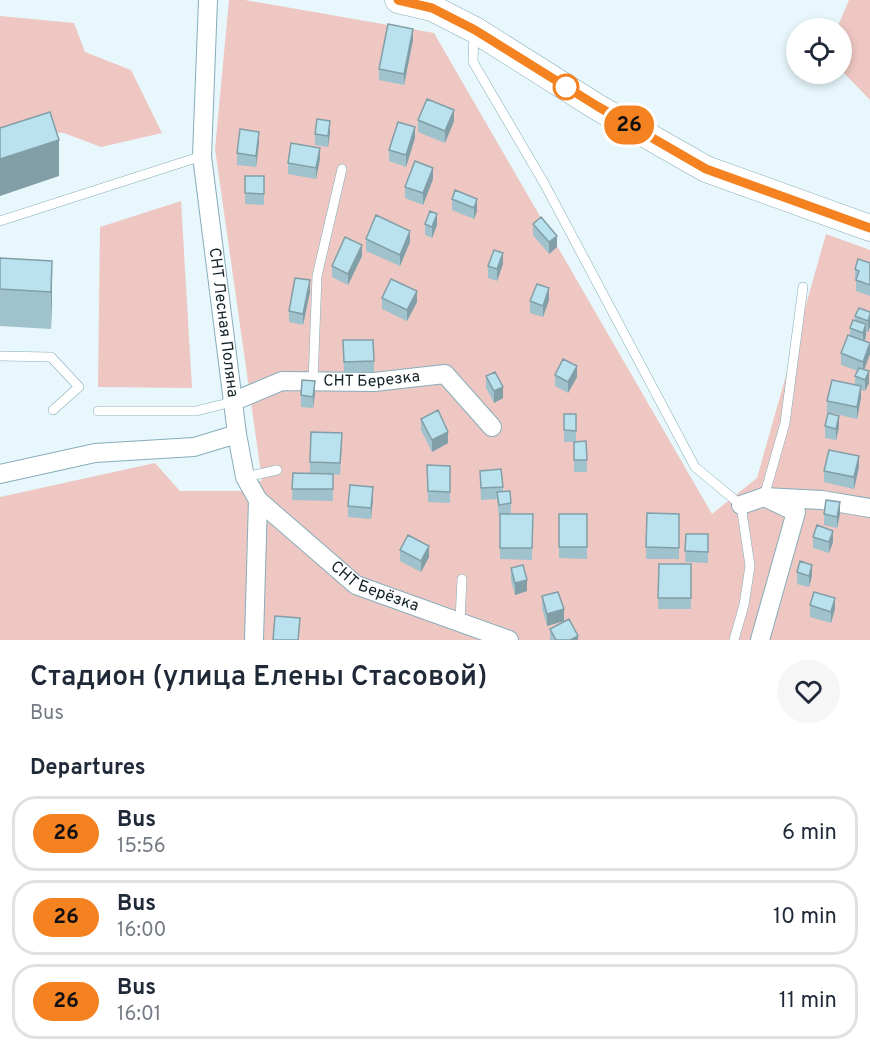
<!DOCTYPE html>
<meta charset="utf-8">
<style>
body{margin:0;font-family:Overpass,sans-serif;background:#f6f6f7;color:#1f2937;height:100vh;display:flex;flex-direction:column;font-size:22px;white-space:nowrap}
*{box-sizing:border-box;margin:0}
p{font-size:20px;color:#747a83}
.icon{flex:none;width:33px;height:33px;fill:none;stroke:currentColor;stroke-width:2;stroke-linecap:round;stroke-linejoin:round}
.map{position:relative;height:640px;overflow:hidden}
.sheet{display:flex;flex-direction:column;background:#fff;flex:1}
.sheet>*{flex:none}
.badge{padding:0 12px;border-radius:20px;font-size:21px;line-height:39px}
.fabs{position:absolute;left:786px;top:18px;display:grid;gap:12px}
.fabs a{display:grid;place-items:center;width:66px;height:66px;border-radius:50%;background:#fff;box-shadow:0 3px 9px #0003;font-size:30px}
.map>.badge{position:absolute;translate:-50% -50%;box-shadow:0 0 0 3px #fff}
h2{padding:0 30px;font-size:22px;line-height:54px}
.round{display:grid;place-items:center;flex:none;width:63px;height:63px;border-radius:32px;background:#f6f6f7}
.head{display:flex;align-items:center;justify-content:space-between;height:102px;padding:0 30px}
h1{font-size:28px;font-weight:600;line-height:45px}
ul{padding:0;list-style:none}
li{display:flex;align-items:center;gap:18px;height:75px;margin:0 12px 9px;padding:0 18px;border:3px solid #e0e1e3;border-radius:24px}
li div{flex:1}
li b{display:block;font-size:22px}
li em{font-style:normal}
li .badge{min-width:66px;font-weight:700;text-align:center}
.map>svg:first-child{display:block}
</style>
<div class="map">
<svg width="870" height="640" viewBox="0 0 870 640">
<rect width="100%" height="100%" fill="#e7f7fc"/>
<path fill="#eec7c2" d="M229 0H245L434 33 712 514 757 478 826 234 870 250V640H0V497L155 463 180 491H241L262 480 215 149Z
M849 0H870V100L842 71V28H837Z
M0 16 74 23 85 52 131 70 162 133 101 147 64 133 0 128Z
M181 201 192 388 98 387 100 227Z"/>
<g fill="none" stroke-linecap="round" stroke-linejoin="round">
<defs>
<path id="lane" d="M474 33 473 62 544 183 695 467 741 505 750 566 744 605 734 640
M0 221 202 156
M0 356 51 357 79 387 53 410
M313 381 317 276 342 169
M98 411H196L232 402
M245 477 277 470
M764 497 785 423 803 287
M460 621 462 579"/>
<g id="street">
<path id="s1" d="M208 0 202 156 237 434 245 477 258 500 254 640"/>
<path id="s2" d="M232 402 282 381 374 382 445 374 492 427"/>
<path d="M0 474 95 453 194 447 237 434"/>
<path id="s3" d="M258 500 356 585 509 640"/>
<path d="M741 505 764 497 822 500 870 508"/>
<path d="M760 640 796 512 764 497"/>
</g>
<path id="secondary" d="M398 0 432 8 475 30 597 107 706 169 870 228"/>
</defs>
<use href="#lane" stroke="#86adba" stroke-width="10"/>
<use href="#street" stroke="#86adba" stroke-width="20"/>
<use href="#secondary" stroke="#86adba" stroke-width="27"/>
<use href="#lane" stroke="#fff" stroke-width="9"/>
<use href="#street" stroke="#fff" stroke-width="18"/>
<use href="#secondary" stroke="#fff" stroke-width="26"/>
</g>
<path fill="#9fc2cd" d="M413 40 404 85 379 80V69Z
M418 120 454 121 445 143 418 132Z
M330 132 328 147 315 145V134Z
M415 138 406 167 389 161V150Z
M259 143 256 167 237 165V153Z
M320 159 316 179 288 174V163Z
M245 176H264V205L245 204Z
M433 179 423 205 405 198V187Z
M455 190 477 211 474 219 452 210V199Z
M425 224 437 225 432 238 425 235Z
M533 224 557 247 549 254 533 235Z
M366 239 410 242 400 266 366 251Z
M362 256 348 285 332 277V266Z
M0 258 52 261V298L51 329 0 326Z
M870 263V296L856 291V281L855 280V269Z
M503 264 497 281 488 278V266Z
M310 292 303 325 289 322V311Z
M382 298 417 302 407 321 382 309Z
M549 300 543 317 530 313V301Z
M870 312V327L868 332H866V336L865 341 864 370 869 383 865 391 861 390V398L857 419 827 412V401L855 385V376L858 371 841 365V353L850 335V328L855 321V316Z
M343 340 374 361V372L344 373Z
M555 375 577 377 568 393 555 386Z
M486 376 503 398 494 403 486 388Z
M315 393 313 408 301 407V395Z
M564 414H576V442L586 441 587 472H574V442H564Z
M421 419 448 443 432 452 421 430Z
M825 426 839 427 836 440 825 438Z
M342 445 340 475 333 474V501L292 500 293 473H310V462Z
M427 465 450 466V503L428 502Z
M859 467 854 489 824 482V471Z
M480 471 503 487V492L511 503V514H533L532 560 500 559V516L499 517 497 499 481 500Z
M373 499 371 519 348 517V506Z
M647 513 679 514V559H646Z
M559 514H587V559L559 558Z
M824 514H840L837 528 824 525Z
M686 534H708V563L685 562Z
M813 537 833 542 829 553 813 548Z
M400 550 429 557 421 572 400 561Z
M659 564H691V609H658Z
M511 568 527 591 515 595 511 580Z
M797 572 812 576 809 587 797 584Z
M542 596 564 621 547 626 542 608Z
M810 605 835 609 831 623 810 617Z
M550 629 578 640H550Z"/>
<path fill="#829ea7" d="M413 29V40L404 85V74Z
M454 110V121L445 143V131Z
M330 121V132L328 147V136Z
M415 127V138L406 167V155Z
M259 132V143L256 167V156Z
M59 140V176L0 196V159Z
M320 148V159L316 179V168Z
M433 168V179L423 205V193Z
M477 199V211L474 219V208Z
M437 214V225L432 238V227Z
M410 231V242L400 266V255Z
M557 236V247L549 254V242Z
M362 245V256L348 285V274Z
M503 253V264L497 281V269Z
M52 261V298L51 329V292Z
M310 280V292L303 325V314Z
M549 288V300L543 317V306Z
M417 291V302L407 321V310Z
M870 315V327L868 332V321Z
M866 324V336L863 345V333Z
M870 343V354L863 373V362Z
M577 366V377L568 393V382Z
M869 371V383L865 391V380Z
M315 381V393L313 408V397Z
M861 386V398L857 419V407Z
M503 387V398L494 403V391Z
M839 416V427L836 440V429Z
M448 432V443L432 452V440Z
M859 456V467L854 489V477Z
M373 487V499L371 519V508Z
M840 502V514L837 528V517Z
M833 531V542L829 553V542Z
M429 546V557L421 572V561Z
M812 565V576L809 587V576Z
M527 580V591L515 595V583Z
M835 598V609L831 623V612Z
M564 609V621L547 626V614Z
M578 636V640H570Z"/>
<path fill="#b9e1ee" stroke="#829ea7" stroke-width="1.5" d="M388 24 413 29 404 74 379 69Z
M427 99 454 110 445 131 418 120Z
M50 112 59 140 0 159V128Z
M317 119 330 121 328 136 315 134Z
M398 122 415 127 406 155 389 150Z
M240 129 259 132 256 156 237 153Z
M291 143 320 148 316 168 288 163Z
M415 161 433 168 423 193 405 187Z
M245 176H264V194L245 193Z
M455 190 477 199 474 208 452 199Z
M430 211 437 214 432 227 425 224Z
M376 215 410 231 400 255 366 239Z
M541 217 557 236 549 242 533 224Z
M345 237 362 245 348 274 332 266Z
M494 250 503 253 497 269 488 266Z
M0 258 52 261 51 292 0 289Z
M858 259 870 263V285L856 280 859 271 855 269Z
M295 278 310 280 303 314 289 311Z
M391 279 417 291 407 310 382 298Z
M537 284 549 288 543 306 530 301Z
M859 308 870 312V315L868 321 855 316Z
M853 320 866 324 863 333 850 328Z
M848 335 870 343 863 362 841 353Z
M343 340H373L374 361 344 362Z
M563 359 577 366 568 382 555 375Z
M859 368 869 371 865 380 855 376Z
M495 372 503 387 494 391 486 376Z
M302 380 315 381 313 397 301 395Z
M832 380 861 386 857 407 827 401Z
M438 410 448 432 432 440 421 419Z
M828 413 839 416 836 429 825 426Z
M564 414H576V431L564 430Z
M311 432 342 433 340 463 310 462Z
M586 441 587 460H574V442Z
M829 450 859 456 854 477 824 471Z
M427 465 450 466V492L428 491Z
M501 469 503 487 481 488 480 471Z
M293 473 333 474V489H292Z
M350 485 373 487 371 508 348 506Z
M510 491 511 503 499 505 497 492Z
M826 500 840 502 837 517 824 514Z
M647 513 679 514V548L646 547Z
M500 514H533L532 548H500Z
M559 514H587V547H559Z
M817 525 833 531 829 542 813 537Z
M686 534H708V552L685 551Z
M408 535 429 546 421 561 400 550Z
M800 561 812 565 809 576 797 572Z
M659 564H691V598H658Z
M523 565 527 580 515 583 511 568Z
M558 592 564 609 547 614 542 596Z
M814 592 835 598 831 612 810 605Z
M275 616 300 618 298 640H273Z
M569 619 578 636 570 640H556L550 629Z"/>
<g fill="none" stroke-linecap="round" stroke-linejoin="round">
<defs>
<path id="line" d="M398 0 432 8 475 30 597 106 706 169 870 228"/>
</defs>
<use href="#line" stroke="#fff" stroke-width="14"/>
<use href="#line" stroke="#f58220" stroke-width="9"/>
</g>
<circle fill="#fff" stroke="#f58220" stroke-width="3" cx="566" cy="87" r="12"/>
<g text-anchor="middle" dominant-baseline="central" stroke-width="4.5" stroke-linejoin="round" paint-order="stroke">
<g font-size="16" fill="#132328" stroke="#fff">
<text stroke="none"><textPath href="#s1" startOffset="324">СНТ Лесная Поляна</textPath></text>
<text stroke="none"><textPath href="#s2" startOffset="144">СНТ Березка</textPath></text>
<text stroke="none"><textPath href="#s3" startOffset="147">СНТ Берёзка</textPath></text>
</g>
</g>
</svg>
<div class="fabs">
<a><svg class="icon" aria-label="locate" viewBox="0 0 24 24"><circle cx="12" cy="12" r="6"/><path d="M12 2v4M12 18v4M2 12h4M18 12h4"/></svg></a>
</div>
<b class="badge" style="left:629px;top:125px;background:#f58220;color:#111">26</b>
</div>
<section class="sheet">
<div class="head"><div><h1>Стадион (улица Елены Стасовой)</h1><p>Bus</p></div><a class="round"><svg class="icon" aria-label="heart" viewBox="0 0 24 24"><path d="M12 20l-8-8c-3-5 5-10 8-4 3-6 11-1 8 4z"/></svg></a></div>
<h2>Departures</h2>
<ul>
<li><span class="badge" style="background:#f58220;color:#111">26</span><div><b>Bus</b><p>15:56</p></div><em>6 min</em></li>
<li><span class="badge" style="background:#f58220;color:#111">26</span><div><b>Bus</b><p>16:00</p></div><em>10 min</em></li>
<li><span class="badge" style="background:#f58220;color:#111">26</span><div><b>Bus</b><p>16:01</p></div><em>11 min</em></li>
</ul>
</section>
